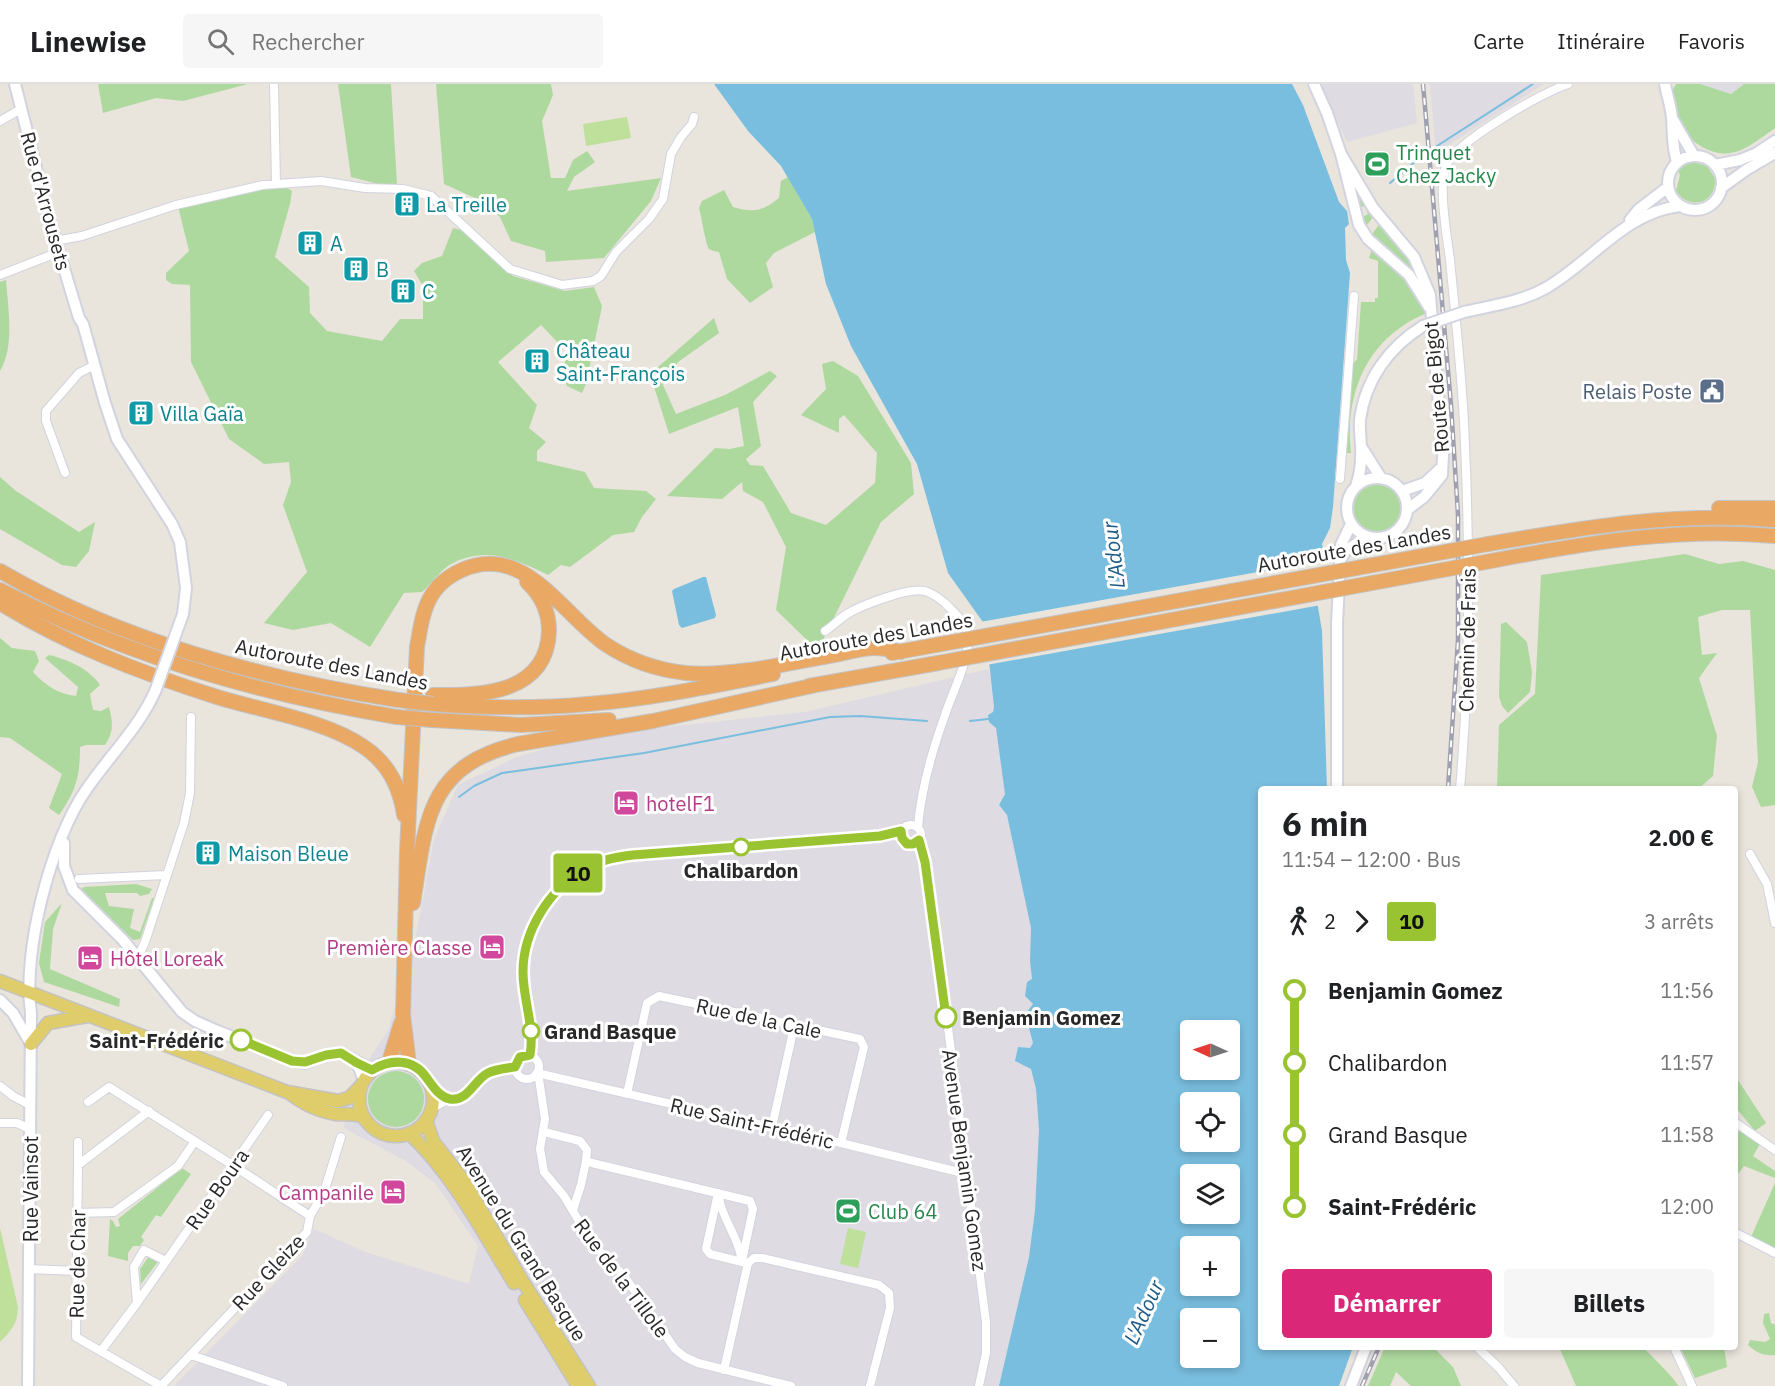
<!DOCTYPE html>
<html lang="fr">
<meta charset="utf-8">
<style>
body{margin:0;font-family:"IBM Plex Sans",sans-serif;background:#f6f6f6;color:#202124;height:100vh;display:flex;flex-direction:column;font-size:22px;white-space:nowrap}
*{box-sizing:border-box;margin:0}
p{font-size:20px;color:#757577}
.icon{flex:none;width:33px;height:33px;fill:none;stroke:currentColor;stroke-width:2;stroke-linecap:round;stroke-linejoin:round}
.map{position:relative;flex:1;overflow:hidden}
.side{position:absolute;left:1258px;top:702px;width:480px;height:564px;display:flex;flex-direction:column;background:#fff;border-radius:6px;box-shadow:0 3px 9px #0003}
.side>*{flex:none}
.badge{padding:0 12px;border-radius:4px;font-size:21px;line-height:39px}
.needle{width:39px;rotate:273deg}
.tools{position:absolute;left:1180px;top:936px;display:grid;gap:12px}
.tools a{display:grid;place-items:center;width:60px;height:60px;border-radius:6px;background:#fff;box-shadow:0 3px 9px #0003;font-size:30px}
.map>.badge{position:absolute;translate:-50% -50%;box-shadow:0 0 0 3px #fff}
.legs{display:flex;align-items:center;gap:9px;height:66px;padding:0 24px;font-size:20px}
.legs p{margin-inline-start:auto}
.head{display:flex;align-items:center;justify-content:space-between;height:102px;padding:0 24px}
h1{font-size:33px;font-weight:700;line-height:45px}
.primary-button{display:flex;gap:12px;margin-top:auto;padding:12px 24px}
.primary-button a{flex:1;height:69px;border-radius:6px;background:#db2777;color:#fff;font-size:24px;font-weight:700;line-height:69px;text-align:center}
.primary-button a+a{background:#f6f6f6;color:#202124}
ul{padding:0 24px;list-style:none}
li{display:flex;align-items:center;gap:21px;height:72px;font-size:22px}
li i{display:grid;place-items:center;width:9px;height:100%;margin:0 8px;background:currentColor}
li i::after{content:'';width:15px;height:15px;margin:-8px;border:4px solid;border-radius:50%;background:#fff}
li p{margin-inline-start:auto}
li:first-child i{background:linear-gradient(#0000 50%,currentColor 0)}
li:last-child i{background:linear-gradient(currentColor 50%,#0000 0)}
header{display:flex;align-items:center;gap:36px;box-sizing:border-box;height:84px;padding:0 30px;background:#fff;border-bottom:2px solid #e0e0e0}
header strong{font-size:28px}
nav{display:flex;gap:33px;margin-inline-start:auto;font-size:21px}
.search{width:420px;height:54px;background:#f6f6f6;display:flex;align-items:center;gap:15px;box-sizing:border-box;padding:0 21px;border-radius:6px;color:#757577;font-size:22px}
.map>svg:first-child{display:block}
</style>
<header>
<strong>Linewise</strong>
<div class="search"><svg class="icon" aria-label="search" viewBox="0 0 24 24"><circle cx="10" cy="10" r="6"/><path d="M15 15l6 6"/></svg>Rechercher</div>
<nav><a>Carte</a><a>Itinéraire</a><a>Favoris</a></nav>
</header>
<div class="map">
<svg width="1775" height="1302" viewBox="0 0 1775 1302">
<rect width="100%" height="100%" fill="#e9e4dc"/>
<path fill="#dedbe2" d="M1321 0H1413L1417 39 1347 58Z
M1430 0H1544L1436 69Z
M1700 0H1744L1731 10Z
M989 585 1005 710 999 721 1007 730 1031 844 1030 877 1032 895 1030 915 1033 920 1026 929 1018 930 1029 944 1033 954V959L1030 964 1031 985 1036 1005 1039 1046 1035 1126 1029 1173 999 1302H174L302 1172 314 1145 365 1168 469 1200 478 1162 435 1099 406 1077 344 1044 350 1003 388 947 416 852 434 755 458 701 517 673 591 651 805 628Z"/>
<path fill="#aed99e" d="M98 0H248L183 17 156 14 103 29Z
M338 0H391L397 100 382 101 351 93Z
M436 0H551L553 11 542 37 551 94H565L573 76 587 67 595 78 574 93 567 107 661 94 651 117 604 174 546 178 545 167 511 157 500 133 475 114 444 100Z
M1676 0H1700L1731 10 1744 0H1775V44C1765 51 1754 60 1743 65 1733 70 1722 71 1711 67 1681 55 1679 36 1672 7Z
M1693 78 1707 82 1715 94C1717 120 1689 127 1676 107L1680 91 1678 86 1684 81Z
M788 93 812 135 815 148 774 169 766 179 773 203 750 219 727 195 719 168C716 167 712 167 709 165 706 162 701 130 699 124L702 117 724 106 733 123C754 129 763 127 779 114L781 97Z
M1353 99 1374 132 1367 141 1363 143 1361 134 1368 130 1365 122 1359 124Z
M282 101 292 107 290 120 275 173 309 203 310 229 327 247 382 257 400 235H423V202L414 187 422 179 442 172 453 144 461 146 513 192 565 207 594 203 602 222 586 300 582 309 567 302 561 287 571 264 561 262 541 241 498 278 537 321 529 344 546 358 537 367V377L585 388 594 404 646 407 656 415 642 433 634 448 613 451 570 483 561 481 548 491C516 475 488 462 453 479 442 484 431 500 422 508L404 509 370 563 331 539 293 546 264 539 307 488 283 421 291 398 289 378 264 380 229 355 191 278 190 201 172 200 166 196V189L189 167 178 122Z
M1381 138 1394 152 1418 187 1419 200 1370 153Z
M1372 165 1407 194 1427 229C1368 253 1344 308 1351 369H1345L1353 280 1357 275 1361 218H1375V214H1378V177L1369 174Z
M6 196C8 225 15 261 0 287V198Z
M714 234 719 249 678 278 663 301 676 330 725 311 770 287 777 292 753 318 761 362 746 375 750 381 763 382 791 429 826 441 875 399 877 369 844 331 839 335V349L801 331 826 305 822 280 833 277 858 292 911 379 914 410 881 438 822 558H809L776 526 786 463 763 418 743 407 742 398 722 415 667 412 715 364 730 365 744 362 738 323 669 350 650 290Z
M0 393 16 407 79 448 95 438 89 467 76 483 62 481 0 445Z
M1353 424a24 24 0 1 1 48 0a24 24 0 1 1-48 0Z
M1685 470 1719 480 1743 477 1775 486V721L1761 723 1752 703 1758 678 1750 526H1722L1698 533 1702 571 1717 569 1699 594 1717 652 1713 692 1698 705H1497L1499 641 1535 610 1541 491Z
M1506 538 1527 558 1532 588 1530 608 1508 629 1502 622 1499 612 1501 540Z
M0 554 12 564 35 567 39 577 33 588C45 601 58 610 76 612L78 603 45 574 49 571C67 575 90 585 100 601L90 610 93 626 101 627 109 623C113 639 114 647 105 661H86L80 663C80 693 76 707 59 731L49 724 62 690 10 654 0 653Z
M136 800 152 805 149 810 140 812 137 809H105L109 822 134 825 130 844 140 848 152 814H154L140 855 133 856 81 805 84 803Z
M62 819 53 845 50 885 120 915 119 923 44 898 39 879 45 838Z
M368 1015a28 28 0 1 1 56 0a28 28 0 1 1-56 0Z
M1736 993 1766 1039 1755 1047 1736 1024Z
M1743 1046 1760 1060 1753 1072 1775 1087V1094L1744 1082 1736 1093V1049Z
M182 1084 191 1090 161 1133 156 1131 141 1153 144 1156 140 1162H133L128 1169V1177L108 1172 110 1135 113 1137 116 1143 120 1142 118 1135Z
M1775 1099V1165L1751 1153Z
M149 1172 158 1177 157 1179 141 1200 140 1185Z
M1769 1229 1771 1239 1775 1241V1271C1763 1272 1757 1269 1748 1261L1750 1256 1765 1258 1770 1255 1763 1239 1764 1230Z
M1385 1263H1433L1453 1283 1461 1302H1411L1396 1288 1390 1302H1368Z
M1559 1263H1643C1650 1271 1675 1294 1678 1302H1576Z
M1680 1263H1724L1727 1283 1695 1294Z"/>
<path fill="#bee09b" d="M627 33 631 54 586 62 583 40Z
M0 1144 18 1223C18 1239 11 1247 0 1258Z
M848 1144 866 1148 858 1184 840 1180Z"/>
<path fill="#7abedf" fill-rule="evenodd" d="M714 0H1292L1303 21 1339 118 1347 127 1349 140 1345 144 1346 176 1350 189 1333 423 1330 444 1322 460 1323 465H1314L1310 475 1322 547 1327 705H1262V1263H1353L1339 1302H999L1029 1173 1035 1126 1039 1046 1036 1005 1031 985 1015 977 1018 963 1030 964 1033 959 1029 944 1012 937 1013 933 1026 929 1033 920 1025 912 1027 898 1032 895 1030 877 1031 844 1007 731 999 721 1005 710 996 644 989 638 988 631 993 628 994 623 985 541 948 489 917 380 851 262 826 200 812 135 781 82 748 47ZM1191 946H1230V986H1191ZM1191 1018H1230V1058H1191ZM1191 1090H1230V1130H1191ZM1191 1162H1230V1202H1191ZM1191 1234H1230V1274H1191Z
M703 493H706L716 531 715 534 682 544 679 541 672 507 674 505Z"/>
<path fill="#e9e4dc" d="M1313 478 1321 521 986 581 980 538Z"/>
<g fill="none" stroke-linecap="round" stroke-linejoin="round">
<path stroke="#7abedf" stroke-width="2" d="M1390 99 1423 71 1533 0
M970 637 988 635
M459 713 474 702 502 689 644 669 830 633 860 632 927 637"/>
<defs>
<path id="street" d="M274 0 276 100
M0 37 21 25
M55 157 82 152 176 121 263 101 321 97 365 104 403 105 431 112 510 185 562 201 593 197 601 192 616 168 649 135 663 115 671 70 681 53 692 40 694 33
M0 191 59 168
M65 389 46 337V327L79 289 89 284
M1340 395 1354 212
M825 547C833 542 839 535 847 530 862 521 909 503 925 507 932 509 940 515 945 519 954 529 967 538 968 552 970 575 952 609 945 631 932 667 921 705 918 743
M1460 705C1470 590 1470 476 1465 361 1463 300 1456 238 1450 176 1447 152 1438 104 1446 82 1455 58 1543 8 1568 0
M901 751a10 10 0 1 1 20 0a10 10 0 1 1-20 0Z
M919 756 930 804 986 1238V1269L979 1302
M1750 770 1767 800 1775 839
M79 795 166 791
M138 873 145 858 184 739 190 709 191 633
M530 971C534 943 523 916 523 888 523 847 549 806 584 785 599 776 616 773 633 771L880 752 901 747
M515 983a12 12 0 1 1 24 0a12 12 0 1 1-24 0Z
M537 989 841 1059 967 1090
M536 990 539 995 545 1035 540 1065 544 1088 564 1112 592 1159 625 1193 675 1265 685 1273 698 1279 791 1302
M0 1002 13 1012 30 1021
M431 1003 449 1015
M627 1010 647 919 659 912 860 955 864 963 841 1059
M88 1018 109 1003 234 1082 310 1132
M431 1025 449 1015 466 1010 480 994 487 989 515 983
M149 1027 78 1081 76 1253 161 1302
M0 1039H17L30 1045
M1736 1039 1775 1066
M772 1043 794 943
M544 1048 580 1057 587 1066 586 1077 592 1079 750 1117 753 1125 742 1177
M78 1081V1058
M718 1109 706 1165 710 1170 746 1179
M719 1114C722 1134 737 1151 741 1172
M573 1126 581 1101 586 1077
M77 1129 114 1128 178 1082 195 1057
M1736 1149 1775 1169
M748 1179 754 1174H762L879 1201 889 1209 890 1224 870 1302
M29 1185 77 1187
M137 1219 134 1183 144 1166 166 1177
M1477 1263 1499 1284 1514 1302
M1674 1263 1692 1302
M101 1267 137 1219 268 1031
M191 1271 283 1302
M724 1286 748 1179
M161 1302 307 1148 310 1132 324 1108 341 1053"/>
<path id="secondary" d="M15 0 48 131 79 234 83 240 105 319 117 355 172 440 180 458 186 504 183 530
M1314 0 1327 29 1341 70 1359 141 1368 155 1409 191 1429 223
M1665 0C1667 11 1671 23 1672 34 1673 50 1672 63 1677 78
M1672 34 1694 72
M1341 70 1373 124 1414 173 1430 211 1443 371 1442 391 1424 413 1407 426
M1668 99a27 27 0 1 1 54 0a27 27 0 1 1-54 0Z
M1715 81 1740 76 1757 69 1775 57
M1721 104 1746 86 1775 69
M1630 136 1638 126 1668 103
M1464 228C1491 222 1520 218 1544 205 1591 179 1624 128 1680 122
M1362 364 1381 394
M1347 424a30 30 0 1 1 60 0a30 30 0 1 1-60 0Z
M1356 402C1359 393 1361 383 1361 374 1362 361 1359 349 1360 336 1365 296 1389 263 1423 242
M1402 407 1425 399 1440 385
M1341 475 1345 467 1367 453
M1337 705V539L1341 461 1351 440
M64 759V782L73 806 123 856 182 928 195 937 215 946 292 977 305 979 326 971 341 969 372 986
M0 916 13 929 31 960
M357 979 364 996
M28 1302 31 929C22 868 51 756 86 706 109 672 140 643 156 605
M1351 1302 1366 1263"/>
<path id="primary" d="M0 897 287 1008 338 1017 349 1014 361 1002
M31 960 48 939 87 932
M359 1015a37 37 0 1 1 74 0a37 37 0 1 1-74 0Z
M288 1008C303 1020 317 1027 336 1030 346 1031 354 1029 364 1033
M426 1036 433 1057 464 1097 523 1198 589 1302
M409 1049C454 1092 482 1147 514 1199
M525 1216 578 1302"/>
<path id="highway" d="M1719 424H1775
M1488 460C1586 443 1674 428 1775 436
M1491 477C1585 459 1679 443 1775 452
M0 487C121 557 260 594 398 616
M0 506C125 572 258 610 397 633
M0 519C68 561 141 589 217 613 262 627 325 636 364 663 388 679 400 703 404 731
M892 569 936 561
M809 602 938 579
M433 611C480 612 547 610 549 547 549 528 541 511 527 498
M433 620C485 624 536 625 588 620 650 615 712 602 773 590
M432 636 521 641 609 636
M413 819C426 738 426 682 518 660L653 637 816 601
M389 978 401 939
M409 980 403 931 407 767 417 563C423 528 426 502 462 486 524 458 562 530 605 560 629 576 657 586 686 589 731 593 789 579 834 571 847 569 861 564 874 564 883 564 893 566 901 568"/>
</defs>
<use href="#street" stroke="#d1d3df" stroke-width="10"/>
<use href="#secondary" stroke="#d1d3df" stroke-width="14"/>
<use href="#primary" stroke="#c3c3c3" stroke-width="15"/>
<use href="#highway" stroke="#c3c3c3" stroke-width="16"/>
<use href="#street" stroke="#fff" stroke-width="8"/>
<use href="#secondary" stroke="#fff" stroke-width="10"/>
<use href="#primary" stroke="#dfcc6a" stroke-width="12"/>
<use href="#highway" stroke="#eaa865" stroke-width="14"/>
<defs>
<path id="rail" d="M1423 0 1451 321 1458 431V556L1448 705
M1362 1302 1379 1263"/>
</defs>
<use href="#rail" stroke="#9fa0b0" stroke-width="4.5"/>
<use href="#rail" stroke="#fff" stroke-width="2" stroke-dasharray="7" stroke-linecap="butt"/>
<defs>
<path id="secondary-bridge" d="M1423 242 1464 228
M156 605 183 530"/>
<path id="highway-bridge" d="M936 561 1488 460
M938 579 1491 477
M398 616 433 620
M397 633 432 636"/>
</defs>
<use href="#secondary-bridge" stroke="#d1d3df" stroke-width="14" stroke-linecap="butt"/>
<use href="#highway-bridge" stroke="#c3c3c3" stroke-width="16" stroke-linecap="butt"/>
<use href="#secondary-bridge" stroke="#fff" stroke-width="10"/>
<use href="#highway-bridge" stroke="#eaa865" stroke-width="14"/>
</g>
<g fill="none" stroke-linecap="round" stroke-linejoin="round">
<defs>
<path id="line-1" d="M241 956 292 977 305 978 326 971 341 969 357 979 372 986C390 975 413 974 426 993 432 1001 439 1013 450 1015 468 1018 474 996 488 989 496 985 506 984 515 983L520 973 530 971C535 943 523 916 523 888 523 847 549 806 584 785 599 776 616 773 633 771L880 752 901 747 902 754 907 760H913L919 756 925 778 946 933"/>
</defs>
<use href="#line-1" stroke="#fff" stroke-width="14"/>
<use href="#line-1" stroke="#9ac331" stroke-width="9"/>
</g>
<defs>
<symbol id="stadium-square" viewBox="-11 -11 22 22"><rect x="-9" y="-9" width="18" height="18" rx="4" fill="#2e9e5b" stroke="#fff"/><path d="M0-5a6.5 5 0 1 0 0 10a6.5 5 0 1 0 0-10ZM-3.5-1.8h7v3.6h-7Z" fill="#fff"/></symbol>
<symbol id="building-square" viewBox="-11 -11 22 22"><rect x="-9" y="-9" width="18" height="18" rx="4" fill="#0f9aa8" stroke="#fff"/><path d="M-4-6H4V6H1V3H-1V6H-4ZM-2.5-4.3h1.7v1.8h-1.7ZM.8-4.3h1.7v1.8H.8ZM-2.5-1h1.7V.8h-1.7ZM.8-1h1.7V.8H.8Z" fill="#fff"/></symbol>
<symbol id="civic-square" viewBox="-11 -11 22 22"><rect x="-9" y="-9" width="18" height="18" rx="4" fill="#5c6f8a" stroke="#fff"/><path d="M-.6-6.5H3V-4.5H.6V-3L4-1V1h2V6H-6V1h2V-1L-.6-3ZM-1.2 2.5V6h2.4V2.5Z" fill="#fff"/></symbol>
<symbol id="hotel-square" viewBox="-11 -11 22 22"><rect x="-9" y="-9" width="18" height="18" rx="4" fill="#d1479c" stroke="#fff"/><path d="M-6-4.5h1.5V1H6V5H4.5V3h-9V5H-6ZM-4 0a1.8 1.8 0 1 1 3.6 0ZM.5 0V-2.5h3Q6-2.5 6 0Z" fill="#fff"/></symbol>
</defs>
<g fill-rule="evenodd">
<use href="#stadium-square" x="1362" y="65" width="30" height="30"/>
<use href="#building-square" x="392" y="105" width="30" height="30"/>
<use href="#building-square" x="295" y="144" width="30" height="30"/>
<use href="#building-square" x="341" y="170" width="30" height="30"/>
<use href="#building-square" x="388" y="192" width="30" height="30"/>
<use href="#building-square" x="522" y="262" width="30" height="30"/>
<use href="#civic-square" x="1697" y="292" width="30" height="30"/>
<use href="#building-square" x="126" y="314" width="30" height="30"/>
<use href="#hotel-square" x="611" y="704" width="30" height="30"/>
<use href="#building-square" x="193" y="754" width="30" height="30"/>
<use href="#hotel-square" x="477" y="848" width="30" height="30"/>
<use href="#hotel-square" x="75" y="859" width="30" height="30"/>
<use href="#hotel-square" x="378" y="1093" width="30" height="30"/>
<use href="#stadium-square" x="833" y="1112" width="30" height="30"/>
</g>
<g fill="#fff" stroke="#9ac331" stroke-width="3">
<circle cx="741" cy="763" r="8"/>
<circle cx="946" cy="933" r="10"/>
<circle cx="531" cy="947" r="8"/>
<circle cx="241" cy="956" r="10"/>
</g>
<g text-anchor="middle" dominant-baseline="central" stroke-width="6" stroke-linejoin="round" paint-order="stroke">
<g font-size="20" fill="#27864d" stroke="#fff" text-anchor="start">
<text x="1396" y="68">Trinquet<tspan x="1396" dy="23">Chez Jacky</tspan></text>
<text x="868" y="1127">Club 64</text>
</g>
<g font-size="20" fill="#282828" stroke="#fff">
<text transform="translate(46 117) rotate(75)">Rue d'Arrousets</text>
<text transform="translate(1436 303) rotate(-95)">Route de Bigot</text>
<text transform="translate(1354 464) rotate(-10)">Autoroute des Landes</text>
<text transform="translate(876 552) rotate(-10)">Autoroute des Landes</text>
<text transform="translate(1467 556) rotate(-89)">Chemin de Frais</text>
<text transform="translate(332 580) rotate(11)">Autoroute des Landes</text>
<text transform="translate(759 934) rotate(12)">Rue de la Cale</text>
<text transform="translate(752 1039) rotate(13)">Rue Saint-Frédéric</text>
<text transform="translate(965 1076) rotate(82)">Avenue Benjamin Gomez</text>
<text transform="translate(30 1105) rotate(-90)">Rue Vainsot</text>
<text transform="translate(217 1105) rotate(-55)">Rue Boura</text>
<text transform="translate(522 1159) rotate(58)">Avenue du Grand Basque</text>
<text transform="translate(77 1180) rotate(-89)">Rue de Char</text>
<text transform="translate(268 1188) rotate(-47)">Rue Gleize</text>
<text transform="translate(622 1194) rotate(53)">Rue de la Tillole</text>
</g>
<g font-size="20" fill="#0d838f" stroke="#fff" text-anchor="start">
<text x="426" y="120">La Treille</text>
<text x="330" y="159">A</text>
<text x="376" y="185">B</text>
<text x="422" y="207">C</text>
<text x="556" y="266">Château<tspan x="556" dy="23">Saint-François</tspan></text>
<text x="160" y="329">Villa Gaïa</text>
<text x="228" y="769">Maison Bleue</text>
</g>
<g font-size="20" fill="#4e5e75" stroke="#fff" text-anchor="end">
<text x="1692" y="307">Relais Poste</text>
</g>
<g font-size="20" fill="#b23c85" stroke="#fff" text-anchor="start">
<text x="646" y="719">hotelF1</text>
<text x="472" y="863" text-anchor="end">Première Classe</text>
<text x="110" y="874">Hôtel Loreak</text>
<text x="374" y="1108" text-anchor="end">Campanile</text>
</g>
<g font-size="20" font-weight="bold" fill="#282828" stroke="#fff" text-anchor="start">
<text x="741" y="786" text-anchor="middle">Chalibardon</text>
<text x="962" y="933">Benjamin Gomez</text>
<text x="544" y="947">Grand Basque</text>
<text x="224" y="956" text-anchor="end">Saint-Frédéric</text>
</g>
<g font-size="21" font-style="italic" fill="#1d5c88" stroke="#fff">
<text transform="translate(1113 471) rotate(-97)">L'Adour</text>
<text transform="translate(1143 1228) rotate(-66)">L'Adour</text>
</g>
</g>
</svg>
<div class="tools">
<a><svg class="needle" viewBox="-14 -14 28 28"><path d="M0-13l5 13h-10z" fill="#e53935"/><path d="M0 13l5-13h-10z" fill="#757577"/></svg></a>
<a><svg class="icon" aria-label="locate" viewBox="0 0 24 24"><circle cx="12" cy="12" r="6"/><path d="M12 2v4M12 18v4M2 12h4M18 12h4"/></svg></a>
<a><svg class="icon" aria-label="layers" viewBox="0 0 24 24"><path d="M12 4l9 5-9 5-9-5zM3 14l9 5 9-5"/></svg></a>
<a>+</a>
<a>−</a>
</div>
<b class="badge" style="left:578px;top:789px;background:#9ac331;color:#111">10</b>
<section class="side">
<div class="head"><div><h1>6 min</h1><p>11:54 – 12:00 · Bus</p></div><b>2.00 €</b></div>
<div class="legs"><svg class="icon" aria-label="walk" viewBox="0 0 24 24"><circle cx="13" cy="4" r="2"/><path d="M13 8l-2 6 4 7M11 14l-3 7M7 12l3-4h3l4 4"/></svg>2<svg class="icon" aria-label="forward" viewBox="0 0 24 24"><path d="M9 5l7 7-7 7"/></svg><b class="badge" style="background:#9ac331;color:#111">10</b><p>3 arrêts</p></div>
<ul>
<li><i style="color:#9ac331"></i><b>Benjamin Gomez</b><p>11:56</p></li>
<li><i style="color:#9ac331"></i><span>Chalibardon</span><p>11:57</p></li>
<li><i style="color:#9ac331"></i><span>Grand Basque</span><p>11:58</p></li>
<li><i style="color:#9ac331"></i><b>Saint-Frédéric</b><p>12:00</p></li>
</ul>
<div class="primary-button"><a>Démarrer</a><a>Billets</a></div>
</section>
</div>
